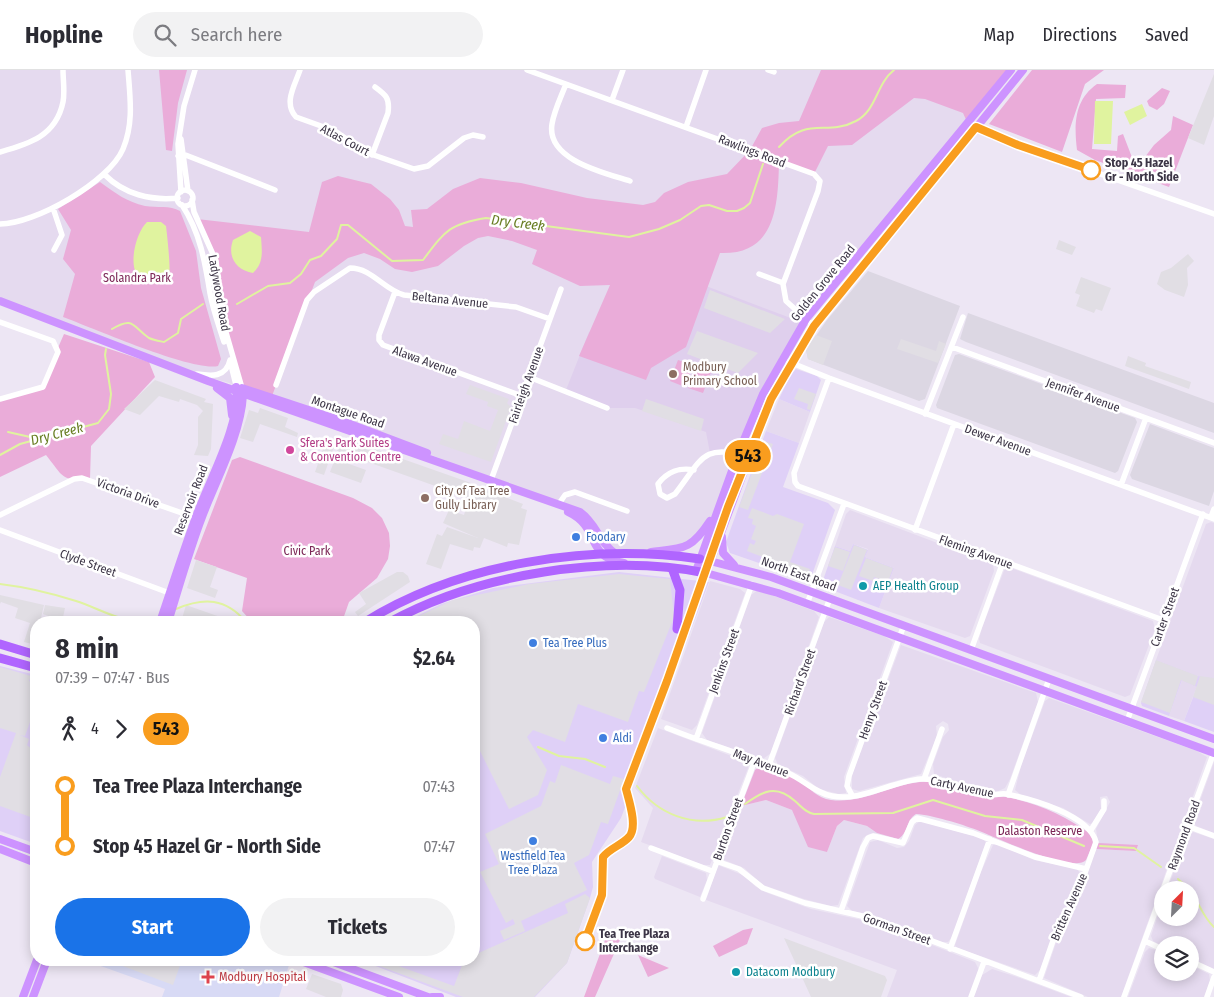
<!DOCTYPE html>
<meta charset="utf-8">
<style>
body{margin:0;font-family:"Fira Sans Condensed",sans-serif;background:#f2f2f3;color:#2b2b33;height:100vh;display:flex;flex-direction:column;font-size:19px;white-space:nowrap}
*{box-sizing:border-box;margin:0}
p{font-size:16px;color:#7c7c81}
.icon{flex:none;width:28px;height:28px;fill:none;stroke:currentColor;stroke-width:2;stroke-linecap:round;stroke-linejoin:round}
.map{position:relative;flex:1;overflow:hidden}
.side{position:absolute;left:30px;top:546px;width:450px;height:350px;display:flex;flex-direction:column;background:#fff;border-radius:20px;box-shadow:0 2px 12px #0003}
.side>*{flex:none}
.badge{padding:0 10px;border-radius:16px;font-size:18px;line-height:32px}
.needle{width:32px;rotate:24deg}
.fabs{position:absolute;left:1154px;top:811px;display:grid;gap:10px}
.fabs a{display:grid;place-items:center;width:45px;height:45px;border-radius:50%;background:#fff;box-shadow:0 2px 12px #0003;font-size:25px}
.map>.badge{position:absolute;translate:-50% -50%;box-shadow:0 0 0 2px #fff}
.legs{display:flex;align-items:center;gap:8px;height:55px;padding:0 25px;font-size:16px}
.legs p{margin-inline-start:auto}
.summary{display:flex;align-items:center;justify-content:space-between;height:85px;padding:0 25px}
h1{font-size:28px;font-weight:700;line-height:38px}
.primary-button{display:flex;gap:10px;margin-top:auto;padding:10px 25px}
.primary-button a{flex:1;height:58px;border-radius:30px;background:#1a73e8;color:#fff;font-size:20px;font-weight:700;line-height:58px;text-align:center}
.primary-button a+a{background:#f2f2f3;color:#2b2b33}
ul{padding:0 25px;list-style:none}
li{display:flex;align-items:center;gap:18px;height:60px;font-size:19px}
li i{display:grid;place-items:center;width:8px;height:100%;margin:0 6px;background:currentColor}
li i::after{content:'';width:12px;height:12px;margin:-6px;border:4px solid;border-radius:50%;background:#fff}
li p{margin-inline-start:auto}
li:first-child i{background:linear-gradient(#0000 50%,currentColor 0)}
li:last-child i{background:linear-gradient(currentColor 50%,#0000 0)}
header{display:flex;align-items:center;gap:30px;box-sizing:border-box;height:70px;padding:0 25px;background:#fff;border-bottom:1px solid #e1e1e2}
header strong{font-size:24px}
nav{display:flex;gap:28px;margin-inline-start:auto;font-size:18px}
.search{width:350px;height:45px;background:#f2f2f3;display:flex;align-items:center;gap:12px;box-sizing:border-box;padding:0 18px;border-radius:28px;color:#7c7c81;font-size:19px}
.map>svg:first-child{display:block}
</style>
<header>
<strong>Hopline</strong>
<div class="search"><svg class="icon" aria-label="search" viewBox="0 0 24 24"><circle cx="10" cy="10" r="6"/><path d="M15 15l6 6"/></svg>Search here</div>
<nav><a>Map</a><a>Directions</a><a>Saved</a></nav>
</header>
<div class="map">
<svg width="1214" height="927" viewBox="0 0 1214 927">
<rect width="100%" height="100%" fill="#ede6f4"/>
<path fill="#e5daef" d="M0 0H1011L806 249 772 306 716 441 700 466 678 478 616 484 587 447 394 370 226 312 194 304 0 231Z
M779 329 810 342 799 373 766 361Z
M850 440 993 494 994 501 970 566 965 568 879 538 894 498 865 487 868 479 853 474 850 481 835 476 846 444Z
M1211 452 1214 453V608L1198 606 1156 590 1206 454Z
M1005 498 1014 499 1153 551 1155 559 1130 625 1125 627 980 573 979 569 982 558Z
M710 511 740 519 745 523 697 655 692 660 661 649Z
M758 520 814 541 819 547 771 683 763 689 707 670 702 663 751 525Z
M829 547 884 566 893 572 844 707 846 723 839 724 819 719 803 706 778 695 775 688 824 552Z
M901 575 1036 623 1038 632 1010 709 1005 718 996 722H988L934 704 933 694 943 667 949 660 948 654 943 651 936 656 937 666 921 704 859 721 852 719V705Z
M1182 610 1197 616 1184 651 1169 646Z
M1049 628 1197 681 1207 687 1121 927H1088L1044 908 1059 864 1077 831 1096 779 1136 781 1098 773 1096 759 1110 732 1107 726 1100 727 1101 739 1093 753 1090 754 1063 738 1021 725 1015 720 1021 696 1045 631Z
M658 658 747 692 748 698 710 795H703L641 772 653 738 635 718Z
M1214 692V763L1196 756 1193 750Z
M766 730 792 740 827 782 837 756 844 750 867 756 877 763 869 764 863 768 838 835 831 836 804 829 763 815 744 798 724 790V783L741 736Z
M920 751 981 768 986 772 952 867 948 872H941L875 846 852 841 847 836 870 772 878 770 897 778 904 777 909 771 915 755Z
M1193 762 1214 769V899L1190 888V875L1162 876 1153 871 1151 866 1162 833V848H1190V820H1167L1186 768Z
M993 775H1000L1034 790 1077 799 1080 803 1072 828 1056 857 1040 900 1035 905 957 878 955 875 981 802Z
M662 786 706 803 707 810 700 827 655 809 654 807Z
M718 795 745 806 755 816 765 822 811 839 876 853 975 892 979 900 969 927H887L897 900 706 830Z
M1149 878 1162 882V902H1190V895L1209 904 1210 911 1204 927H1128L1145 882Z
M992 899 1020 908 1071 927H974L982 905Z"/>
<path fill="#dfd0f7" d="M796 299 817 306 821 310 810 342 779 329 791 304Z
M766 361 799 373 783 417 828 433 835 440 812 505 808 510 730 483 726 472Z
M853 474 868 480 865 487 894 498 879 538 824 517 822 513 835 476 850 481Z
M619 502 709 512 621 748 592 792 593 817 590 828 567 893 535 927H456L360 890H474V552H405L441 534 493 518Z
M1156 590 1198 606 1214 608V662L1184 651 1197 617 1182 610 1169 646 1142 636 1141 633Z
M0 596 36 605V774L0 761Z"/>
<path fill="#dcd7e3" d="M868 201 960 236 925 329 919 331 808 289 806 280 827 250Z
M968 243 1214 333V363L966 272 960 269Z
M959 284 1135 348 1137 352 1118 401 1115 403 937 338 936 335 955 285Z
M1150 354 1214 378V421L1209 436 1132 409 1130 405Z"/>
<path fill="#dfcfed" d="M706 216 804 253 782 289 738 384 710 383 706 362 635 338H607L566 320 589 262Z"/>
<path fill="#d8daf5" d="M84 890H276L289 895 279 927H162L165 919Z"/>
<path fill="#eaacd9" d="M159 0H187L178 33 172 81 166 80Z
M821 0H1011L968 54 963 43 925 29 914 28 852 75 828 76 814 104 779 92C778 135 776 185 720 183L686 277 651 298 646 310 579 286 610 215 580 216 532 194 537 180 512 171 488 166 478 168 464 176 438 196 412 202 395 199 380 189 364 183 348 188 315 212 272 326 242 318 228 274 216 191 197 149 309 162 322 112 338 106 371 114 390 129 399 140 405 156 413 157 411 140 427 139 453 119 480 108 521 113 587 128 643 135 655 132 664 123 688 112 727 104 750 80 762 58 779 53 799 51Z
M1032 0H1104L1085 14 1062 82 989 54Z
M1097 14 1126 15 1125 28 1096 29 1092 79 1117 81 1118 66 1123 64 1133 90 1142 91 1154 75 1171 60 1173 46 1193 55 1169 117 1095 90 1077 80C1074 55 1074 30 1097 14Z
M1162 18 1170 21 1164 34 1157 40 1149 36 1147 31Z
M100 112C115 123 127 132 145 136 157 138 170 135 180 141L196 181 201 218 221 289 218 296C193 302 93 258 63 247L75 204 63 189 71 160 58 139Z
M64 264 149 292 155 307 91 376 90 409C61 412 63 406 46 385L0 407V330L40 319Z
M678 290 693 295 685 317 670 311Z
M696 296 711 302 703 323 688 318Z
M240 387 353 428 372 438 382 448 389 463 390 476 388 489 377 508 349 532 342 552H252L242 541 247 508 194 489 232 390Z
M760 696C771 697 788 705 799 711 810 718 817 728 831 730 862 734 890 715 920 712 943 710 962 722 983 727 991 729 998 726 1006 727 1038 733 1066 746 1092 765L1093 774 1086 790C1073 804 995 767 977 760 961 754 932 745 916 744 906 750 908 764 898 769L877 763 867 756 844 750 837 756 827 782 808 777 792 740 766 730 741 736 755 700Z
M1098 773 1138 775 1136 781 1096 779Z
M753 858 747 874 719 887 713 876 743 860Z
M607 865 620 870 595 927H584Z
M638 885 669 898 648 907Z"/>
<path fill="#e1dee4" d="M1214 4V46L1204 75 1188 68Z
M1059 170 1076 177 1072 185 1056 179Z
M1188 184 1194 191 1187 198 1188 215 1184 227 1165 220 1157 214 1161 202 1171 198Z
M1081 207 1111 218 1102 241 1096 239 1094 243 1076 236 1080 225 1075 223Z
M710 220 785 249 770 263 704 238Z
M697 261 758 283 738 303 716 295 687 284Z
M816 265 832 271 823 295 808 289 806 279Z
M901 269 936 281 939 271 946 274 938 293 897 279Z
M1128 286 1146 293 1145 296 1191 312 1189 319 1125 296Z
M155 310 206 329 204 332 213 334 211 379 208 386 194 385 198 375V347L203 341 197 335 180 329 179 332 159 326 140 345 124 339Z
M470 315 509 329 507 333 511 337 491 392 439 374 443 364 458 369 464 351 490 361 498 340 487 336 488 332 466 324Z
M799 318 816 324 810 340 807 339 808 334 794 329Z
M646 329 704 349 701 361 642 341Z
M260 338 288 348 285 357 298 363 297 367 260 354 253 372 240 368 249 340 258 343Z
M343 368 471 413 470 418 484 424 486 420 523 434 521 438 527 440 519 475 508 473 507 477 484 468 480 478 474 477 473 481 450 474 441 499 426 494 437 464 442 466 447 457 478 468 443 453 449 440 464 445 469 428 337 381Z
M326 371 335 374 324 405 315 402Z
M764 371 773 374 748 440 739 437Z
M335 389 366 400 361 413 330 402Z
M752 438 773 446 777 444 804 454 790 492 810 499 806 508 767 494 768 489 747 481 750 473 754 475 756 471 751 469 756 456 752 454 753 449 748 448Z
M854 475 867 480 851 520 838 515Z
M835 477 850 482 843 501 828 496Z
M866 488 893 498 888 512 874 507 873 511 859 506Z
M196 490 217 497 210 517 218 520 215 528 187 518Z
M397 502H403L408 506 410 512 358 546 355 542 366 534 359 523Z
M619 504 670 509 674 547 644 622 639 621 628 652 578 634 565 672 533 660 527 667 547 700 538 725 509 739 474 669V552H406L453 530 529 514Z
M0 525 44 535 40 552H36V575L24 572 30 553 15 548 18 538 1 532 0 534Z
M45 535 65 538 62 552H56V549L43 544Z
M186 535 226 549 225 552H181Z
M1156 590 1198 606 1195 616 1181 610 1170 643 1141 632Z
M0 597 31 606 29 611 36 614V635L25 666 20 665 29 669 27 675 36 683V749L0 736V707L16 663 0 658Z
M1200 606 1214 608V635L1193 627Z
M561 695 610 714 613 706 624 709 608 754 601 752 589 785 574 793 587 820 521 851 525 861 504 870 500 861 515 854 513 849 506 853 480 802 499 794 485 764 541 736 550 711 555 713Z
M585 824 590 828 567 893 534 927H463L363 890H382L454 916 464 890H474V885L568 843 565 834Z
M784 868 885 906 887 910 881 927H811Z
M107 890H182L173 915Z
M312 904 341 914 343 920 341 927H326L306 919Z"/>
<path fill="#e0f39f" d="M1095 31H1113L1111 74H1094Z
M1142 34 1147 46 1130 55 1124 42Z
M147 152H161L166 156C167 164 171 199 169 206 167 210 161 213 156 213 122 217 133 165 147 152Z
M250 161 261 167C262 181 264 193 253 203 236 200 227 187 233 170Z"/>
<g fill="none" stroke-linecap="round" stroke-linejoin="round">
<path stroke="#e0f39f" stroke-width="2" d="M779 77C808 45 826 67 856 51 877 40 876 14 894 0
M237 234 268 216 290 213 301 204 310 190 321 186 337 169 341 155H348L392 191 423 190C445 161 449 154 486 148L629 167 659 159 680 150 701 136 709 135 727 141H737L744 138 750 133 763 94
M112 259C134 246 132 256 149 268 153 270 159 271 164 272L178 263 181 249 203 234
M8 362 39 369
M0 385 20 374 98 353 109 339 111 324 105 285 106 279
M0 514C25 517 51 523 76 531 102 539 129 559 157 547
M176 539C204 527 226 528 246 552
M538 677 559 686 585 689 605 697
M637 716C658 744 692 758 727 747
M745 734C763 721 776 714 795 731 802 737 805 742 814 744L893 743 933 730 985 746 1022 750 1084 776
M1100 776 1134 778 1161 797
M1178 809 1190 820
M1190 820C1198 831 1204 849 1214 857"/>
<path stroke="#fff" stroke-width="5.5" d="M300 0C295 15 283 33 296 47L335 61 365 82 414 99 428 96 464 68 473 65 483 67
M527 0 814 104 820 111 818 121 783 214 786 231 814 256
M768 0 774 2
M566 14C561 27 554 41 552 54 546 90 605 103 630 111
M612 30 623 0
M968 54 1018 75 1214 144
M686 57 706 0
M181 69 188 121
M0 82C29 74 56 66 63 32 65 22 63 10 63 0
M372 85 388 43C390 28 386 25 375 17
M178 86 183 84 275 120
M105 105C124 124 151 131 178 128
M177 128a8 8 0 1 1 16 0a8 8 0 1 1-16 0Z
M181 122 178 74 184 36 195 0
M192 130 194 142 216 191 223 252 242 318
M182 135C200 162 205 192 210 223 213 240 219 256 224 272
M53 138 62 165 54 180
M0 154C35 154 109 112 123 79 134 53 130 27 128 0
M759 204 783 213
M395 222 379 265V270L383 275 522 326
M0 252 53 271 58 282 43 317 0 329
M952 277 1214 373
M782 289 829 308 1214 449
M231 295 236 315
M197 304C211 306 226 308 230 290
M529 307 607 338
M829 308 794 403 795 412 798 416 1163 550
M276 315 307 230 314 222 350 198C372 198 384 220 404 225L516 237 550 249
M925 344 963 247
M694 400C680 397 667 402 658 414L660 424 667 428 675 424C701 391 702 372 748 387
M491 410 561 219
M1121 415 1146 348
M558 435 565 425 575 422 627 441
M0 445 74 409 82 408 199 449
M1211 447 1214 439
M0 460 172 524
M915 460 954 354
M807 534 844 434
M971 580 1003 492
M1127 651 1203 444
M667 658C707 674 749 686 788 703 804 710 815 723 832 726 861 732 892 711 921 709 945 708 965 720 987 724 994 726 1000 723 1006 724 1032 729 1089 745 1096 772L1076 828 1055 865 1039 911
M696 669 752 514
M769 695 830 528
M924 709 942 659
M852 725 847 716 849 706 904 555
M1008 725 1049 609
M1187 756 1214 766
M1091 760 1104 739V731
M651 778 712 801
M716 791 739 799 763 818 805 833 871 848 1081 927
M1163 820 1214 682
M703 829 755 690
M841 841 863 777 868 768 873 766 903 773 912 752 917 748 973 763 1035 787 1086 799
M1145 871 1162 879
M950 879 990 769
M1190 891 1214 902
M971 927 984 892
M1124 927 1162 823
M1207 927 1214 907"/>
<path stroke="#cd93ff" stroke-width="8" d="M1023 0 808 265 771 329 706 503 778 523 1214 683
M0 231 208 311 580 442C597 454 599 473 616 484
M217 318 230 328 232 345
M242 318 342 351 427 383
M568 442C602 458 584 487 624 493
M722 467 723 483 734 495
M651 482C684 478 691 480 710 451
M706 490 771 507 1214 669
M696 501 738 384 763 324 806 249 1011 0
M160 552C172 517 183 482 196 447 208 412 242 353 236 317
M168 552C179 517 189 481 202 447 216 410 241 364 243 325
M0 769 36 782
M0 779 36 793
M298 890 399 927
M328 890 428 927
M23 927 37 890
M33 927 47 890
M432 927H440"/>
<path stroke="#b065ff" stroke-width="9" d="M672 498 680 520 677 559
M365 552C460 493 590 473 700 489
M390 552C477 504 608 483 706 503
M0 574 36 585
M0 588 36 598"/>
</g>
<g fill="none" stroke-linecap="round" stroke-linejoin="round">
<defs>
<path id="line-1" d="M585 871 602 825 603 787C610 778 622 775 629 767 638 757 629 731 626 719L667 611 728 437 771 329 814 256 976 57 1018 75 1091 100"/>
</defs>
<use href="#line-1" stroke="#fff" stroke-width="11"/>
<use href="#line-1" stroke="#f99d1e" stroke-width="8"/>
</g>
<g fill="#fff" stroke="#f99d1e" stroke-width="2.5">
<circle cx="1091" cy="100" r="9"/>
<circle cx="585" cy="871" r="9"/>
</g>
<g fill="#8d6e63" stroke="#fff" stroke-width="2">
<circle cx="673" cy="304" r="5"/>
<circle cx="425" cy="428" r="5"/>
</g>
<circle fill="#d1479c" stroke="#fff" stroke-width="2" cx="290" cy="380" r="5"/>
<g fill="#3f7fe0" stroke="#fff" stroke-width="2">
<circle cx="576" cy="467" r="5"/>
<circle cx="533" cy="573" r="5"/>
<circle cx="603" cy="668" r="5"/>
<circle cx="533" cy="771" r="5"/>
</g>
<g fill="#0f9aa8" stroke="#fff" stroke-width="2">
<circle cx="863" cy="516" r="5"/>
<circle cx="736" cy="902" r="5"/>
</g>
<path fill="#e0444e" stroke="#fff" stroke-width="2" d="M205.5 899.5h5v5h5v5h-5v5h-5v-5h-5v-5h5z"/>
<g text-anchor="middle" dominant-baseline="central" stroke-width="5" stroke-linejoin="round" paint-order="stroke">
<g font-size="12" fill="#3c3546" stroke="#fff">
<text transform="translate(345 70) rotate(28)">Atlas Court</text>
<text transform="translate(752 81) rotate(21)">Rawlings Road</text>
<text transform="translate(823 213) rotate(-51)">Golden Grove Road</text>
<text transform="translate(219 223) rotate(80)">Ladywood Road</text>
<text transform="translate(450 230) rotate(6)">Beltana Avenue</text>
<text transform="translate(425 291) rotate(20)">Alawa Avenue</text>
<text transform="translate(526 315) rotate(-70)">Fairleigh Avenue</text>
<text transform="translate(1083 325) rotate(20)">Jennifer Avenue</text>
<text transform="translate(348 342) rotate(19)">Montague Road</text>
<text transform="translate(998 370) rotate(20)">Dewer Avenue</text>
<text transform="translate(128 423) rotate(20)">Victoria Drive</text>
<text transform="translate(191 430) rotate(-69)">Reservoir Road</text>
<text transform="translate(976 482) rotate(20)">Fleming Avenue</text>
<text transform="translate(88 493) rotate(20)">Clyde Street</text>
<text transform="translate(799 504) rotate(20)">North East Road</text>
<text transform="translate(1165 547) rotate(-70)">Carter Street</text>
<text transform="translate(724 591) rotate(-70)">Jenkins Street</text>
<text transform="translate(800 612) rotate(-70)">Richard Street</text>
<text transform="translate(873 640) rotate(-70)">Henry Street</text>
<text transform="translate(761 693) rotate(21)">May Avenue</text>
<text transform="translate(962 717) rotate(12)">Carty Avenue</text>
<text transform="translate(728 759) rotate(-70)">Burton Street</text>
<text transform="translate(1184 765) rotate(-70)">Raymond Road</text>
<text transform="translate(1069 837) rotate(-66)">Britten Avenue</text>
<text transform="translate(897 859) rotate(20)">Gorman Street</text>
</g>
<g font-size="12" font-weight="bold" fill="#3c3546" stroke="#fff" text-anchor="start">
<text x="1105" y="93">Stop 45 Hazel<tspan x="1105" dy="14">Gr - North Side</tspan></text>
<text x="599" y="864">Tea Tree Plaza<tspan x="599" dy="14">Interchange</tspan></text>
</g>
<g font-size="12" fill="#7b2555" stroke="#fff">
<text x="137" y="208">Solandra Park</text>
<text x="307" y="481">Civic Park</text>
<text x="1040" y="761">Dalaston Reserve</text>
</g>
<g font-size="12" fill="#785e54" stroke="#fff" text-anchor="start">
<text x="683" y="297">Modbury<tspan x="683" dy="14">Primary School</tspan></text>
<text x="435" y="421">City of Tea Tree<tspan x="435" dy="14">Gully Library</tspan></text>
</g>
<g font-size="12" fill="#b23c85" stroke="#fff" text-anchor="start">
<text x="300" y="373">Sfera's Park Suites<tspan x="300" dy="14">&amp; Convention Centre</tspan></text>
</g>
<g font-size="12" fill="#366cbe" stroke="#fff" text-anchor="start">
<text x="586" y="467">Foodary</text>
<text x="543" y="573">Tea Tree Plus</text>
<text x="613" y="668">Aldi</text>
<text x="533" y="786" text-anchor="middle">Westfield Tea<tspan x="533" dy="14">Tree Plaza</tspan></text>
</g>
<g font-size="12" fill="#0d838f" stroke="#fff" text-anchor="start">
<text x="873" y="516">AEP Health Group</text>
<text x="746" y="902">Datacom Modbury</text>
</g>
<g font-size="12" fill="#be3a42" stroke="#fff" text-anchor="start">
<text x="219" y="907">Modbury Hospital</text>
</g>
<g font-size="14" font-style="italic" fill="#677d21" stroke="#fff">
<text transform="translate(518 153) rotate(7)">Dry Creek</text>
<text transform="translate(57 364) rotate(-15)">Dry Creek</text>
</g>
</g>
</svg>
<div class="fabs">
<a><svg class="needle" viewBox="-14 -14 28 28"><path d="M0-13l5 13h-10z" fill="#e53935"/><path d="M0 13l5-13h-10z" fill="#7c7c81"/></svg></a>
<a><svg class="icon" aria-label="layers" viewBox="0 0 24 24"><path d="M12 4l9 5-9 5-9-5zM3 14l9 5 9-5"/></svg></a>
</div>
<b class="badge" style="left:748px;top:386px;background:#f99d1e;color:#111">543</b>
<section class="side">
<div class="summary"><div><h1>8 min</h1><p>07:39 – 07:47 · Bus</p></div><b>$2.64</b></div>
<div class="legs"><svg class="icon" aria-label="walk" viewBox="0 0 24 24"><circle cx="13" cy="4" r="2"/><path d="M13 8l-2 6 4 7M11 14l-3 7M7 12l3-4h3l4 4"/></svg>4<svg class="icon" aria-label="forward" viewBox="0 0 24 24"><path d="M9 5l7 7-7 7"/></svg><b class="badge" style="background:#f99d1e;color:#111">543</b></div>
<ul>
<li><i style="color:#f99d1e"></i><b>Tea Tree Plaza Interchange</b><p>07:43</p></li>
<li><i style="color:#f99d1e"></i><b>Stop 45 Hazel Gr - North Side</b><p>07:47</p></li>
</ul>
<div class="primary-button"><a>Start</a><a>Tickets</a></div>
</section>
</div>
